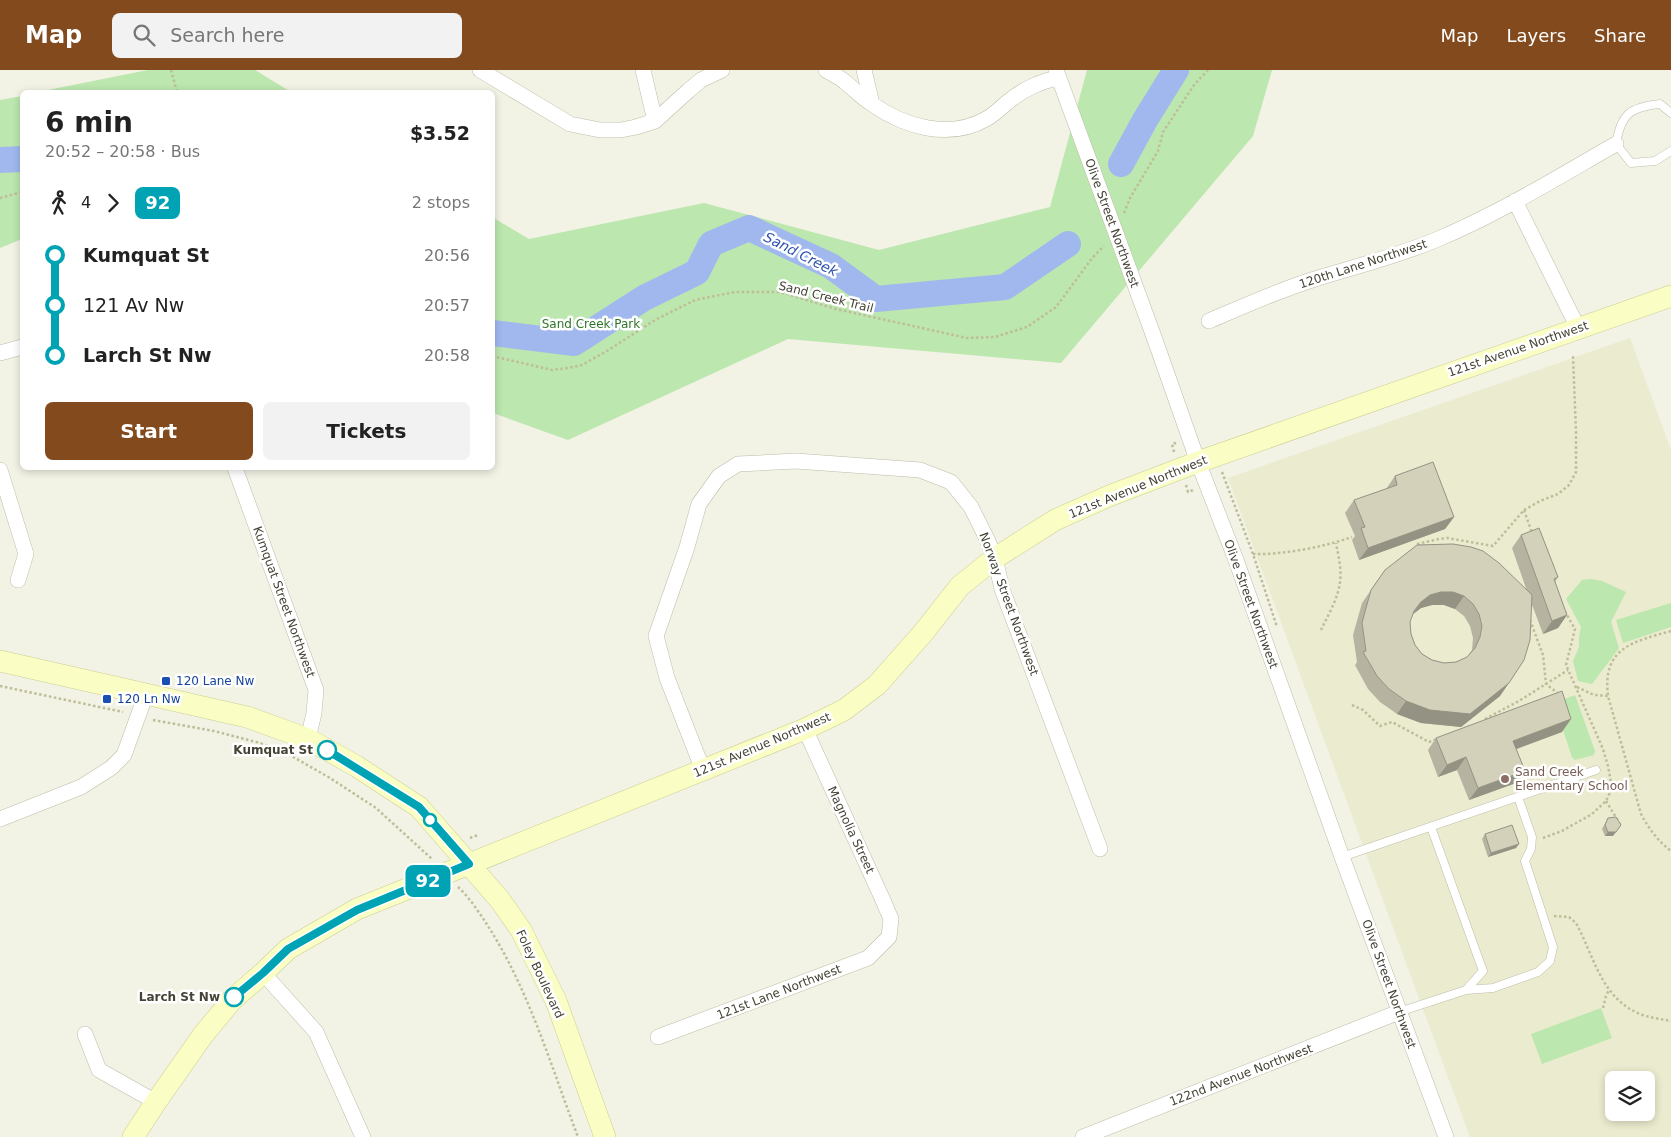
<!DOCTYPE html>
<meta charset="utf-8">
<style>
body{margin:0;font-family:"DejaVu Sans",sans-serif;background:#f2f2f2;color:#222;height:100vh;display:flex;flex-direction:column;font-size:19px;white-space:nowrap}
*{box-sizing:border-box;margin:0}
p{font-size:16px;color:#767676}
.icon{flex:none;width:28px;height:28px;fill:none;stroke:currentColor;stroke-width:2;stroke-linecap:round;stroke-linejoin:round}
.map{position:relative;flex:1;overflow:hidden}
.panel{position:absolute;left:20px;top:20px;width:475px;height:380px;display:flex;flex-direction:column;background:#fff;border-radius:8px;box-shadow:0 2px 8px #0003}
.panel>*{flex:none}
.badge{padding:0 10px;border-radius:8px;font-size:18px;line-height:32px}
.controls{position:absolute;left:1605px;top:1001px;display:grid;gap:10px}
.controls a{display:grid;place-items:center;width:50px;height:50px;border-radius:8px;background:#fff;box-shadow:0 2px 8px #0003;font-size:25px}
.map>.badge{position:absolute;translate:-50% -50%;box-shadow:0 0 0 2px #fff}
.legs{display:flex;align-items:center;gap:8px;height:55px;padding:0 25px;font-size:16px}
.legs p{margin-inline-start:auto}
.head{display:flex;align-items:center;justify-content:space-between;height:85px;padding:0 25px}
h1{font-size:28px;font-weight:600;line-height:38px}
.primary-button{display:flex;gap:10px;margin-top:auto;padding:10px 25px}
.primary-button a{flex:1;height:58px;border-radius:8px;background:#824a1d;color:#fff;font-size:20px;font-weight:600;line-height:58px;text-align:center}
.primary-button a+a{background:#f2f2f2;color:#222}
ul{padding:0 25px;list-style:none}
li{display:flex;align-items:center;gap:18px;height:50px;font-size:19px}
li i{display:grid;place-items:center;width:8px;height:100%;margin:0 6px;background:currentColor}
li i::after{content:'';width:12px;height:12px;margin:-6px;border:4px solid;border-radius:50%;background:#fff}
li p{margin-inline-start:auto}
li:first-child i{background:linear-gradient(#0000 50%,currentColor 0)}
li:last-child i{background:linear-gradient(currentColor 50%,#0000 0)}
header{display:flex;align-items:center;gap:30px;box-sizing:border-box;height:70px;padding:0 25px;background:#824a1d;color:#fff}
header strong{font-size:24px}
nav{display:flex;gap:28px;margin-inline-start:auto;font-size:18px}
.search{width:350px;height:45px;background:#f2f2f2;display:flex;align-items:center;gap:12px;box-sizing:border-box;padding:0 18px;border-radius:8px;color:#767676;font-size:19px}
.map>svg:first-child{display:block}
</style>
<header>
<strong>Map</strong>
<div class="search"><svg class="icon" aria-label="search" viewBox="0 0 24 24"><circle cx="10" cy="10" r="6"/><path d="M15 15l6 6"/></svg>Search here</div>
<nav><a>Map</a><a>Layers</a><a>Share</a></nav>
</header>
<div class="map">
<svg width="1671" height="1067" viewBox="0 0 1671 1067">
<rect width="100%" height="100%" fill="#f2f2e5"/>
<path fill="#ebebcf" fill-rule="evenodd" d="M1630 268 1671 380V1067H1470L1228 408ZM1614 1010H1646V1042H1614Z"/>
<path fill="#bce7ae" d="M148 0H255L291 22H38Z
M1087 0H1272L1253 66 1061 293 788 269 568 370 493 343 492 147 529 169 704 133 879 180 1050 137Z
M22 26V169L0 178V30Z
M1591 509 1602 511 1626 522 1611 552 1619 578 1592 614 1578 611 1573 591 1579 577V567L1581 557 1566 529 1582 510Z
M1671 533V557L1623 573 1616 550Z
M1575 625 1595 681 1594 685 1575 690 1572 687 1554 633Z
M1601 938 1612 968 1542 994 1531 964Z"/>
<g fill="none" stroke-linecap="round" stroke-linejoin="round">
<path stroke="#a1b8ef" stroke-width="26" d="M0 90 22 89
M1121 94 1145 50 1176 0
M492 263 574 273 644 228 697 202 711 174 749 158 831 196 876 229 1005 217 1068 174"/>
<defs>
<path id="lane" d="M1671 43 1660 34C1630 37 1621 44 1616 74L1631 93 1655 91 1671 81
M1342 787 1596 700
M1466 920 1493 918 1538 902 1550 891 1553 877 1525 791 1531 779 1532 767 1518 727
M1399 942 1466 920 1483 901 1431 757"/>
<path id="street" d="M480 0 570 54 600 60H621L636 57 655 51 688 21 701 10 722 0
M643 0 655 51
M826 0C832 4 840 7 845 12 854 19 862 28 872 34 905 57 949 70 986 49 997 43 1004 34 1013 28 1027 17 1042 12 1058 7
M864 0 872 34
M1056 0 1154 267 1198 392 1236 490 1342 787 1446 1067
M1515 131 1578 258
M1209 251C1244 236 1279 220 1315 209 1357 196 1398 186 1438 169 1500 143 1558 107 1616 74
M0 283 22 277
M235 398 316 620 314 643 308 669
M0 400 26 484 18 510
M703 700 667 608 656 566 687 477 699 434 719 406 738 394 796 391 920 400 951 412 971 437 986 467 995 488 1002 519 1100 779
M0 749 81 717 111 698 124 685 146 624
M263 903 316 962 363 1067
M85 964 99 1000 156 1032
M658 967 868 888 889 867 891 849 882 828 805 659
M1083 1067 1399 942"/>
<path id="secondary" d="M0 591 247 647 308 669 356 696 419 737 500 830 521 860 556 931 605 1067
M133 1067 156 1032 203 965 232 930 263 903 288 879 357 839 805 659 844 640 877 615 923 563 960 516 995 488 1055 450 1109 426 1198 392 1671 226"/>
</defs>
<use href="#lane" stroke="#bebda8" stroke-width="9"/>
<use href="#street" stroke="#bebda8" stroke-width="16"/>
<use href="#secondary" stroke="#ccce93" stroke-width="22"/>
<path stroke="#bfbd99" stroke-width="2.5" stroke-dasharray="2.5 2.5" stroke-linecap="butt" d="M171 0 177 22
M0 128 22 122
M1124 143 1130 128 1158 81 1163 62 1194 15 1208 0
M492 286 552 300 568 298 582 295 607 281 655 250 695 230 735 222H780L836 239 967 268 995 267 1027 257 1056 237 1093 187 1104 176
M1174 382 1172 374 1176 373
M1222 402 1253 484 1277 557
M1186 415 1188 422 1193 420
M1524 440 1540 431 1558 424 1569 415 1576 402V362L1573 286
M1417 474 1439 469 1447 468 1493 476 1524 440 1532 463
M1253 484C1282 485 1324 477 1352 467
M1530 550 1543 585 1546 614 1560 625
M1321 560C1328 545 1338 529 1340 512 1342 499 1338 485 1336 473
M1671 561C1632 572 1602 578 1608 626L1641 744C1649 759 1658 771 1671 781
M0 616 123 642
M1577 617 1594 625 1608 626
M1352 635 1363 640 1380 656 1392 652 1429 672 1437 669
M1485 649 1519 631 1568 600
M153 650 214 661 260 673 290 685 330 708 376 738 432 789
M1606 731 1620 754
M470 768 478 765
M1543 768 1562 761 1592 744 1606 731 1612 718 1608 696 1603 679 1566 595 1575 559 1564 540
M458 817C469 827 478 841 486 853 528 917 551 996 578 1067
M1554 846 1569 847 1576 853C1594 886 1601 928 1640 944 1650 948 1661 949 1671 951
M1603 938 1606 926 1609 920"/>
<use href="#lane" stroke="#fff" stroke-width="8"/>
<use href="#street" stroke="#fff" stroke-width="15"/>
<use href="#secondary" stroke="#fafec4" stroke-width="21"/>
</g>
<path fill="#b6b4a1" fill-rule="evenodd" d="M1395 406 1454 447 1445 459 1359 490 1352 470 1355 466 1345 443 1354 430 1386 419Z
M1521 465 1558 507 1555 512 1567 545 1558 558 1543 564 1531 532 1500 626 1461 657 1421 653 1397 644 1380 632 1368 619 1355 595 1357 592 1353 565 1362 533 1385 500 1527 521 1512 478ZM1432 535H1444L1455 539 1464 546 1470 556 1473 568 1472 580 1470 583 1467 587 1456 592 1444 593 1432 590 1422 584 1415 575 1411 564 1410 552 1413 544 1421 538Z
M1562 662 1517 679 1516 713 1469 730 1457 700 1438 707 1428 680 1436 668Z
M1608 748 1613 766H1605L1602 759Z
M1485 764 1516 778 1488 787 1482 769Z"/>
<path fill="#949283" d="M1454 447 1445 459 1359 490 1368 478Z
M1441 522H1453L1464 526 1455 539 1444 535H1432L1421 538 1412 545 1421 532 1430 525Z
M1567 545 1558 558 1543 564 1552 551Z
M1509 613 1500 626 1461 657 1421 653 1397 644 1406 631Z
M1571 649 1562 662 1505 683 1513 671Z
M1466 687 1457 700 1438 707 1447 695Z
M1525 701 1516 713 1469 730 1478 718Z
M1608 762H1616L1613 766H1605Z
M1519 774 1516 778 1488 787 1491 783Z"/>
<path fill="#d4d1bb" stroke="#949283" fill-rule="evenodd" d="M1433 392 1454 447 1368 478 1361 458 1365 457 1354 430 1397 415 1395 406Z
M1539 458 1558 507 1554 509 1567 545 1552 551 1521 465Z
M1453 474 1471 477 1483 481 1499 493 1532 525 1530 570 1524 590 1509 613 1470 644 1430 640 1406 631 1389 619 1377 606 1363 582 1366 581 1362 553 1366 538 1371 520 1385 500 1417 475ZM1441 522H1453L1464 526 1473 534 1479 544 1482 556 1480 567 1475 578 1467 587 1456 592 1444 593 1432 590 1422 584 1415 575 1411 564 1410 552 1414 541 1421 532 1430 525Z
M1562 621 1571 649 1513 671 1525 701 1478 718 1466 687 1447 695 1436 668Z
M1616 747 1621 755 1616 762H1608L1605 755 1608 748Z
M1512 755 1519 774 1491 783 1485 764Z"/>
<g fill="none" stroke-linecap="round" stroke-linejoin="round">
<defs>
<path id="line-1" d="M234 927 263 903 288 879 357 840 469 794 419 737 327 680"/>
</defs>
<use href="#line-1" stroke="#fff" stroke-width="11"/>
<use href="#line-1" stroke="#00a3b4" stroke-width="8"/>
</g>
<g fill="#1a4fb4" stroke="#fff" stroke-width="2">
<rect x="161" y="606" width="10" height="10" rx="2.5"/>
<rect x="102" y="624" width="10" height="10" rx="2.5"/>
</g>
<g fill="#fff" stroke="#00a3b4" stroke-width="2.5">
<circle cx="327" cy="680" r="9"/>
<circle cx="430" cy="750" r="6"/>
<circle cx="234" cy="927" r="9"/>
</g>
<circle fill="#8d6e63" stroke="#fff" stroke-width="2" cx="1505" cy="709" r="5"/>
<g text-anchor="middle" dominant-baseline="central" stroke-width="5" stroke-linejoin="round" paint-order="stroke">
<g font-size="12" fill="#454335" stroke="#fff">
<text transform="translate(1112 153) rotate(70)">Olive Street Northwest</text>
<text transform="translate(1363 194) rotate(-18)">120th Lane Northwest</text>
<text transform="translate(826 227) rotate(14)">Sand Creek Trail</text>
<text transform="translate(1518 279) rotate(-19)">121st Avenue Northwest</text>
<text transform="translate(1138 417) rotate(-22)">121st Avenue Northwest</text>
<text transform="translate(284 532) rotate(70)">Kumquat Street Northwest</text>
<text transform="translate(1009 534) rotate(70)">Norway Street Northwest</text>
<text transform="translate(1251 534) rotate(70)">Olive Street Northwest</text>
<text transform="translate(762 675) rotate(-23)">121st Avenue Northwest</text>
<text transform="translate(851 760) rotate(65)">Magnolia Street</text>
<text transform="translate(540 904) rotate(65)">Foley Boulevard</text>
<text transform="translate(1389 914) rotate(70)">Olive Street Northwest</text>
<text transform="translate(779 922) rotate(-21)">121st Lane Northwest</text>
<text transform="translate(1241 1005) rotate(-21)">122nd Avenue Northwest</text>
</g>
<g font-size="12" fill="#2f7529" stroke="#fff">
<text x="591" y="254">Sand Creek Park</text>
</g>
<g font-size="12" fill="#164399" stroke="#fff" text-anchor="start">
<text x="176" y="611">120 Lane Nw</text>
<text x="117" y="629">120 Ln Nw</text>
</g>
<g font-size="12" font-weight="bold" fill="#454335" stroke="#fff" text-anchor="end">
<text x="313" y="680">Kumquat St</text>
<text x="220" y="927">Larch St Nw</text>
</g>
<g font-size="12" fill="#785e54" stroke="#fff" text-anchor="start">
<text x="1515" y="702">Sand Creek<tspan x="1515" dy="14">Elementary School</tspan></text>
</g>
<g font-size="14" font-style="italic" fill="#2f53af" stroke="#fff">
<text transform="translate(801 184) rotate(27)">Sand Creek</text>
</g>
</g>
</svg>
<div class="controls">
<a><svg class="icon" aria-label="layers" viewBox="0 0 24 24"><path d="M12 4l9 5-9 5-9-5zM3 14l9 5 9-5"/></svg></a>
</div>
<b class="badge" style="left:428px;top:811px;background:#00a3b4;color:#fff">92</b>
<section class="panel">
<div class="head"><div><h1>6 min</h1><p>20:52 – 20:58 · Bus</p></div><b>$3.52</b></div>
<div class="legs"><svg class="icon" aria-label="walk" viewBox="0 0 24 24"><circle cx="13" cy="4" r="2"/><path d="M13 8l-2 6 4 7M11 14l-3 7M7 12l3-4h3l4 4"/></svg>4<svg class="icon" aria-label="forward" viewBox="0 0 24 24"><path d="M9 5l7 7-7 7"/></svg><b class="badge" style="background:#00a3b4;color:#fff">92</b><p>2 stops</p></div>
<ul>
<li><i style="color:#00a3b4"></i><b>Kumquat St</b><p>20:56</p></li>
<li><i style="color:#00a3b4"></i><span>121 Av Nw</span><p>20:57</p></li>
<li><i style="color:#00a3b4"></i><b>Larch St Nw</b><p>20:58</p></li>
</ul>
<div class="primary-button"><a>Start</a><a>Tickets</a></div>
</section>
</div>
